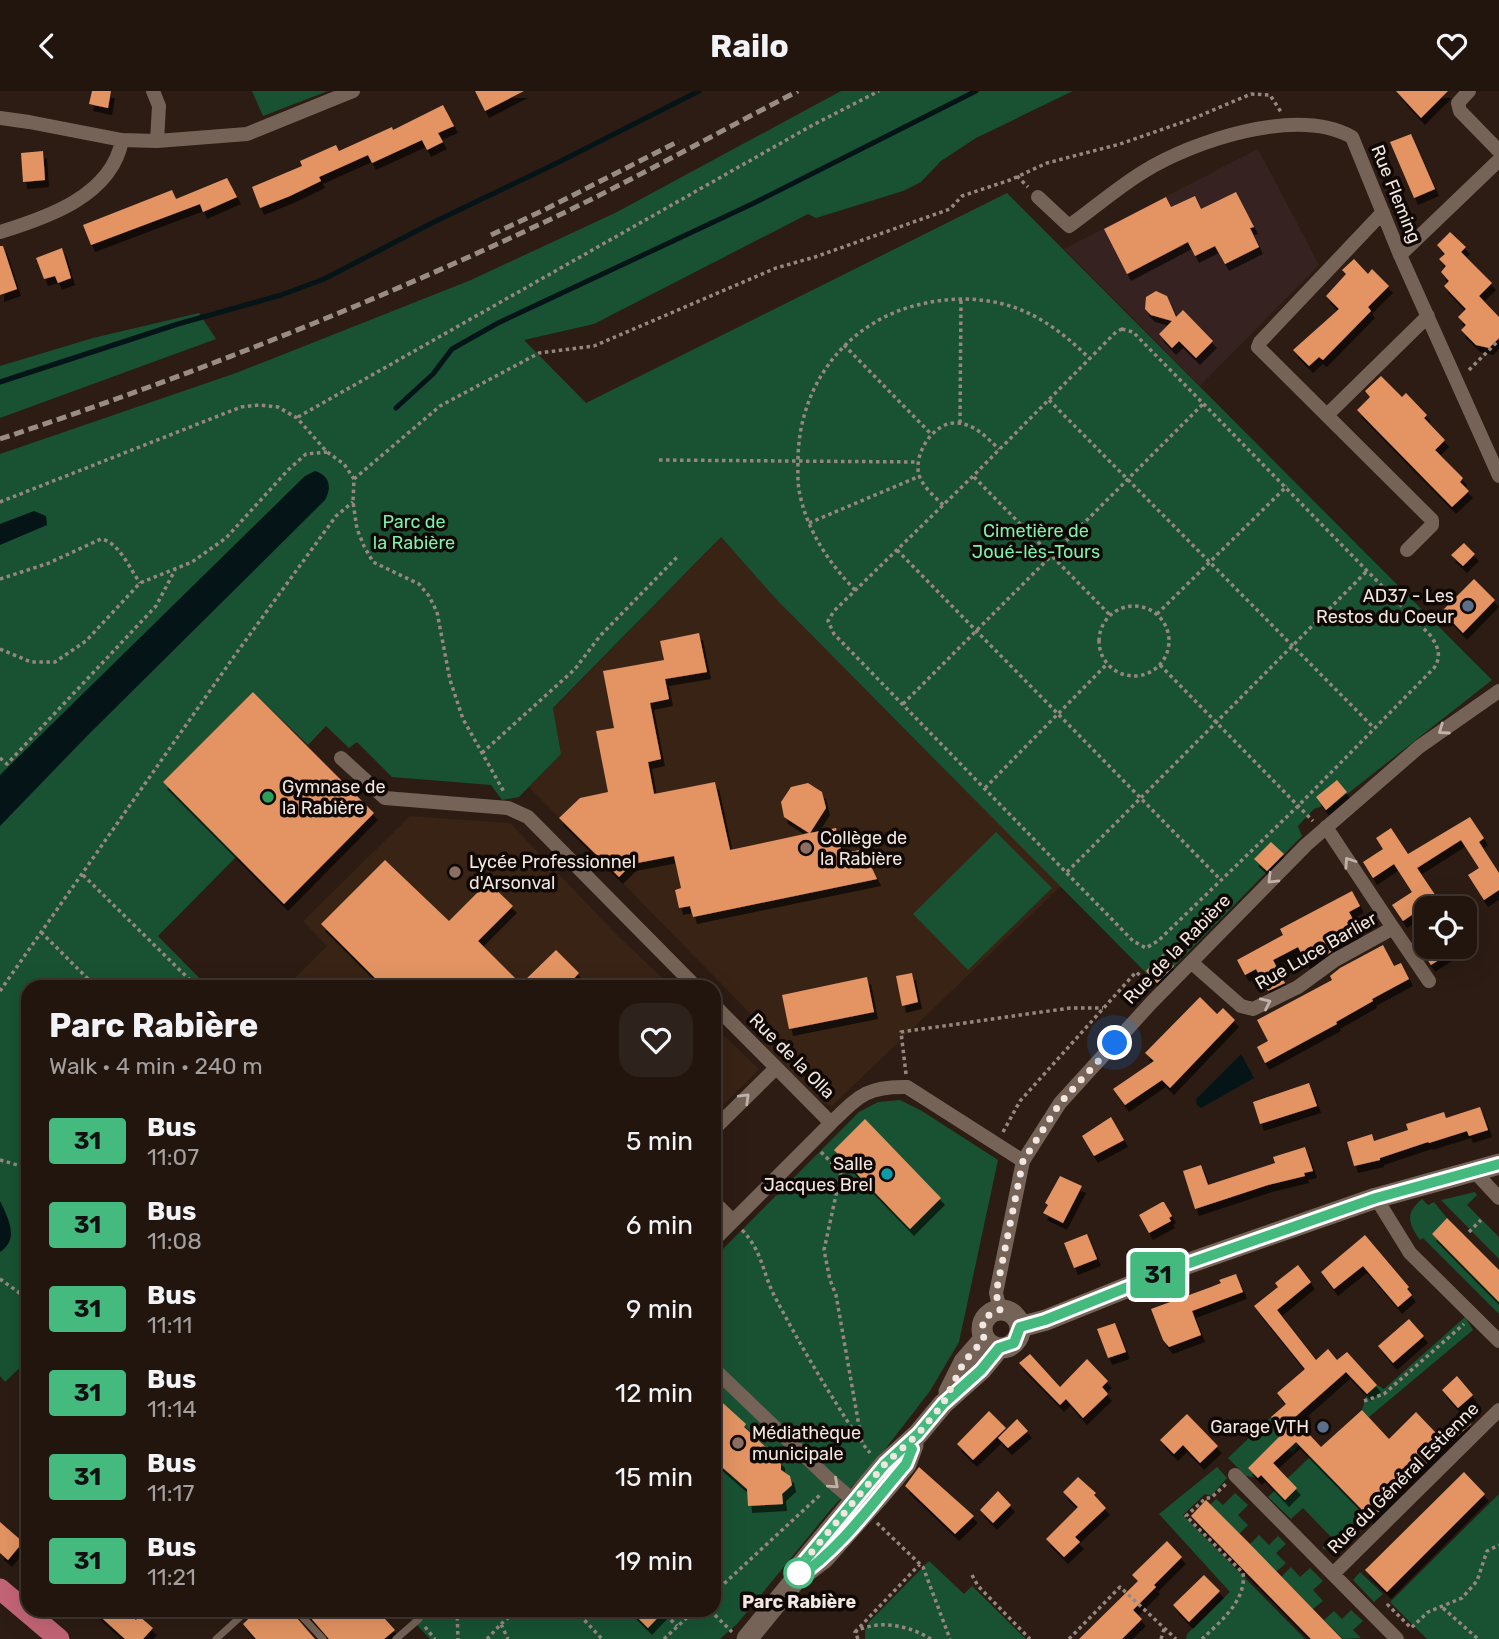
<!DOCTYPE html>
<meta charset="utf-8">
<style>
body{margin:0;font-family:Rubik,sans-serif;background:#2d221c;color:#f1f3f6;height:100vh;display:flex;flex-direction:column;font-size:26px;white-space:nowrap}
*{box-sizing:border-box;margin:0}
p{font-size:23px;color:#a29f9e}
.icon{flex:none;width:38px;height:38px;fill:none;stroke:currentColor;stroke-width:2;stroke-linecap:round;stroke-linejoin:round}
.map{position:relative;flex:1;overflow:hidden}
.details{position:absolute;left:21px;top:889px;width:700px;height:637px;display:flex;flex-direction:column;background:#21150e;border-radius:21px;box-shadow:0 7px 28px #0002,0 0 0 2px #3e342e}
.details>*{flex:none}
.badge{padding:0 14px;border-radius:5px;font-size:24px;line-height:46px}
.fabs{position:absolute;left:1414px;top:805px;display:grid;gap:14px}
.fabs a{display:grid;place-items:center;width:63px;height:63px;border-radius:14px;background:#21150e;box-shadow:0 7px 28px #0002,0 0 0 2px #3e342e;font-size:35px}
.you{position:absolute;width:35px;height:35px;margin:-18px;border:5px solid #fff;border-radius:50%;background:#1a73e8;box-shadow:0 0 0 10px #1a73e833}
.map>.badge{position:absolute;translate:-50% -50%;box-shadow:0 0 0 4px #fff}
.round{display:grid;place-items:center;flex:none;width:74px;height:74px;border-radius:21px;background:#2d221c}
.overview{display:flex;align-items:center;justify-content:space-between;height:119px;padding:0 28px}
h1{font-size:33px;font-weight:700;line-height:52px}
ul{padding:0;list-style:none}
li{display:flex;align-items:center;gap:21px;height:84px;padding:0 28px}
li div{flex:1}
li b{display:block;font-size:26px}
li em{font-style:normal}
li .badge{min-width:77px;font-weight:700;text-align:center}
header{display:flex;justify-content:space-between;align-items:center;height:91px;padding:0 28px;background:#21150e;font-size:32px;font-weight:700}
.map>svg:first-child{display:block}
</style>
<header><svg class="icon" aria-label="back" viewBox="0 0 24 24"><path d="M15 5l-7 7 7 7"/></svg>Railo<svg class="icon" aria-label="heart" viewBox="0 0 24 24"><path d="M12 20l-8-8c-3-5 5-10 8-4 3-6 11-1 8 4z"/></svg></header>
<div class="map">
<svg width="1499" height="1548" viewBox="0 0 1499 1548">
<defs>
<filter id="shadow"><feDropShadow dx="4" dy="7" stdDeviation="0" flood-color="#0009"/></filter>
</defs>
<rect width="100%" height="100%" fill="#2c1c13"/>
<path fill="#382315" d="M721 446 776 508 1061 795 832 1015 819 1011 762 955 772 945 529 696 561 663 553 618Z
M410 725 510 732 618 845 672 896H286L327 855 303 830Z
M714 935 759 978 714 1023Z"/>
<path fill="#352221" d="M1258 58 1319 174 1200 295 1064 158Z"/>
<path fill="#185233" d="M252 0H328L263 25Z
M841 0H1073L976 47 941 70 921 91 903 100 816 127 808 123 594 233 524 249 586 312 1007 102 1492 589 1327 719 1322 715 1314 718 1298 735 1302 745 1157 893 776 508 721 446 553 617 561 663 519 706 502 709 491 694 392 686 357 651 349 657 326 635 308 654 253 601 163 691 237 765 158 845 208 896H28V1269L5 1291 0 1285V363L236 282 471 189 617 121Z
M199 222 216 248 0 327V275L93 247Z
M996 741 1052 797 968 879 913 823Z
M900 1009 922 1020 998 1069 959 1251 930 1300 876 1370 832 1417 737 1533 720 1548H430L403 1519H714V1167L859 1021 878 1011Z
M1475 1101 1477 1104 1467 1114 1499 1146V1168L1441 1109Z
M1422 1108 1428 1114 1434 1111 1447 1127 1432 1143 1499 1211V1223L1423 1147 1420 1149C1408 1132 1405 1122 1422 1108Z
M1465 1226 1473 1239 1369 1326 1362 1319 1367 1303 1377 1294 1384 1298Z
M1271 1326 1299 1354 1292 1362 1276 1350 1248 1377 1258 1387 1246 1385 1228 1367Z
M1310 1366 1365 1423 1336 1451 1344 1460 1336 1462 1322 1457 1332 1447 1303 1417 1291 1428 1268 1406Z
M1217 1376 1227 1387 1211 1405 1205 1403 1183 1424 1305 1548H1186L1187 1543 1230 1501 1159 1423Z
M1235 1402 1248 1414 1238 1424 1248 1434 1239 1443 1210 1414 1216 1408 1223 1414Z
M1499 1403V1548H1427L1390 1511Z
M1259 1444 1269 1454 1278 1445 1286 1453 1276 1462 1286 1472 1276 1481 1250 1453Z
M929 1470 964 1503 972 1495 1026 1548H865V1540L869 1531Z
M1291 1476 1300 1486 1310 1477 1323 1490 1313 1499 1323 1510 1313 1518 1281 1486Z
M1360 1481 1383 1503 1374 1511 1353 1489Z
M1351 1519 1363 1530 1353 1539 1361 1547 1343 1548 1324 1529 1334 1520 1342 1528Z"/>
<path fill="#041417" d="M315 380C330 385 332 396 325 409L87 645 0 735V684L305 385Z
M34 420 46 425 47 434 0 454V433Z
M1241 963 1254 987 1201 1017 1197 1014 1196 1008Z
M0 1110C8 1127 20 1148 0 1161Z"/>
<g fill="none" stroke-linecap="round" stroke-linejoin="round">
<path stroke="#041417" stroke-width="5" d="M0 291 178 233 281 204 324 188 432 132 555 73 699 0
M396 317 433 283 452 258 498 232 752 113 976 0"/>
</g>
<path fill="#e39462" filter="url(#shadow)" d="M92 0H111L108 17 89 13Z
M475 0H524L485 20Z
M1396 0H1448L1421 27Z
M443 14 454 35 438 42 443 51 427 59 422 49 372 72 368 64 319 86 321 90 290 105 260 117 252 96 302 75 300 70 336 54 339 60 392 36 393 39Z
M1411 43 1435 98 1414 107 1390 51Z
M43 60 45 89 23 91 21 62Z
M227 87 237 106 203 121 200 113 91 154 83 134 172 99 176 108Z
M1236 101 1254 136 1250 137 1259 156 1225 173 1215 155 1195 165 1188 151 1127 183 1104 138 1166 106 1171 116 1195 105 1201 118Z
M1450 141 1466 156 1461 161 1492 192 1479 205 1499 226V247L1489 257 1476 254 1461 239 1466 234 1458 226 1466 218 1444 195 1449 190 1441 181 1446 175 1439 168 1445 163 1437 154Z
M0 155H3L17 198 0 204Z
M62 157 71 187 58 192 55 185 44 188 36 167Z
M1354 168 1368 183 1372 178 1389 195 1368 216 1371 220 1323 269 1319 266 1309 275 1293 259 1339 218 1326 205 1346 183 1342 179Z
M1156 200 1167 205 1176 226 1183 219 1213 250 1196 267 1179 250 1172 257 1159 243 1172 230 1151 224 1145 218 1146 206Z
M1381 285 1402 306 1406 302 1427 324 1424 327 1445 349 1435 359 1463 387 1460 391 1469 400 1452 416 1357 319 1370 306 1365 300Z
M1464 452 1475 463 1463 475 1451 464Z
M1474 488 1495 509 1463 542 1442 520Z
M699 542 707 581 665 588 669 608 650 612 661 668 648 671 654 703 715 691 730 759 809 742 784 726 781 711 791 696 808 692 822 701 826 717 810 742 836 737 842 763 863 758 877 788 693 826 690 815 679 817 675 799 681 797 674 765 632 773 619 786 559 727 580 707 608 701 596 640 614 637 603 580 664 569 660 550Z
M253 601 374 722 284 813 163 691Z
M1337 689 1347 701 1326 719 1316 706Z
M1470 726 1484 747 1479 751 1499 782V799L1484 809 1468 784 1479 777 1461 749 1417 777 1444 817H1422L1403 830 1392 814 1412 801 1394 773 1373 787 1363 771 1383 758 1376 747 1391 737 1408 763Z
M1271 751 1284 763 1267 780 1254 768Z
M385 769 449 830 488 791 513 815 478 850 521 893 556 859 579 882 566 896H384L321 833Z
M1352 800 1360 815 1349 821 1361 843 1321 867 1319 865 1306 871 1298 856 1273 869 1285 892 1268 900 1256 878 1245 884 1237 869 1283 844 1280 838Z
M1383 854 1394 875 1401 872 1409 888 1372 908 1373 910 1336 931 1337 933 1265 972 1257 956 1268 950 1257 929 1332 889 1330 885 1340 877Z
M1419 856H1459L1431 874Z
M1163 863 1174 875 1157 892 1146 880Z
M912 882 918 911 902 915 896 885Z
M867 886 874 921 789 938 782 904Z
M1200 906 1217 923 1223 917 1235 929 1170 997 1162 989 1125 1014 1113 998 1154 970 1145 962Z
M1309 992 1317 1015 1260 1033 1253 1011Z
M1480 1016 1488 1039 1469 1045 1467 1040 1429 1052 1428 1051 1380 1067V1069L1354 1075 1347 1051 1372 1043 1374 1050 1408 1039 1406 1033 1444 1021 1446 1027Z
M1111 1026 1124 1049 1094 1065 1082 1045Z
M865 1028 941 1107 910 1138 834 1059Z
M1305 1056 1313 1080 1304 1082 1305 1085 1268 1094 1195 1118 1183 1080 1201 1074 1208 1094 1275 1072 1273 1066Z
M1060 1085 1082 1095 1063 1132 1043 1122 1048 1114 1045 1112Z
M1162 1111H1164L1172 1125 1169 1127 1171 1130 1149 1142 1139 1124Z
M1447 1127 1499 1179V1211L1432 1143Z
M1087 1143 1097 1168 1074 1177 1064 1152Z
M1365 1144 1409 1196 1407 1198 1412 1204 1398 1216 1363 1175 1334 1198 1321 1181Z
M1298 1174 1311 1191 1277 1219 1316 1269 1328 1258 1337 1269 1347 1261 1377 1294 1367 1303 1346 1281 1294 1327 1321 1356 1362 1319 1389 1348 1416 1321 1436 1342 1439 1339 1441 1341 1460 1322 1471 1333 1418 1380 1419 1382 1371 1428 1296 1351 1273 1372 1297 1397 1285 1409 1261 1384 1258 1387 1248 1377 1285 1340 1271 1326 1286 1313 1277 1302 1305 1278 1254 1215 1278 1196 1275 1192Z
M1236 1183 1243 1201 1192 1220 1201 1244 1169 1256 1163 1249 1151 1218 1211 1196 1221 1192 1219 1189Z
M1409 1228 1424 1245 1393 1272 1378 1255Z
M1115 1232 1126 1261 1108 1267 1097 1238Z
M1030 1263 1060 1296 1087 1268 1108 1290 1102 1296 1108 1303 1083 1327 1066 1308 1060 1314 1019 1272Z
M1457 1285 1473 1304 1458 1317 1442 1299Z
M714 1304 746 1333 744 1336 781 1370V1379L790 1385 792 1394 782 1403 783 1413 748 1415 747 1398 714 1369Z
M989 1320 1006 1337 973 1369 957 1353Z
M1187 1323 1218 1355 1200 1372 1183 1354 1174 1363 1160 1349Z
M1017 1328 1028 1340 1008 1357 998 1347Z
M919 1376 974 1425 955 1443 905 1395Z
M1464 1381 1485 1403 1387 1501 1365 1479Z
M1078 1386 1096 1402 1094 1404 1106 1417 1075 1446 1080 1451 1064 1466 1046 1448 1078 1416 1063 1401Z
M998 1400 1011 1414 993 1432 980 1419Z
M1206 1409 1250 1453 1342 1548H1311L1191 1425Z
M0 1431 23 1451 8 1469 0 1462Z
M1167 1450 1182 1466 1154 1494 1156 1496 1133 1519 1142 1528 1122 1548H1079L1138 1490 1132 1484Z
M1204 1484 1220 1500 1189 1531 1173 1514Z
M93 1519H124L136 1529 139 1525 153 1537 143 1548H125Z
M258 1519H290L315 1548H256L243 1533Z
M304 1519H377L395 1539 384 1548H329Z
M630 1519H665L648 1537Z"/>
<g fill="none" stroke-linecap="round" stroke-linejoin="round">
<path stroke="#958780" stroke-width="3.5" stroke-dasharray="3.5 3.5" stroke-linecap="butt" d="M1017 85 1028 96
M1122 238 1133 241 1430 544C1438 555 1442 565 1434 577L1298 715 1158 850 1146 857 1133 850 834 543 828 530 834 520 973 385 1116 241Z
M844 254 932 344
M1469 279 1499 249
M1049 309 1374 637
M298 326 811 35 879 0
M960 332 961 208
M659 369 918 371
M974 386 1110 524
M354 388 440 315 539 262 594 255 776 177 815 166 950 118 962 105 1010 89 1047 72 1120 53 1192 28 1251 3 1270 4 1281 21
M0 411 241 316 259 314 278 316 297 327 327 361 344 373 354 388 353 411 357 438 364 455 373 471 419 493 429 505 437 521 450 589 463 628 504 701
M943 414C934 405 923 396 919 384 913 363 934 330 957 332 975 333 987 347 999 358
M809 432 920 385
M897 459 1221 789
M0 488 49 472 101 448C119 451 130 478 140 492
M855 499C829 472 808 441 800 404 797 391 798 379 798 366 800 290 850 227 926 212 958 205 995 207 1026 221 1050 232 1071 249 1090 268
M1099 550a35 35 0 1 1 70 0a35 35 0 1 1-70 0Z
M1157 523 1287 395
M0 558 31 571H55L86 550 140 492 192 471 226 447 288 379 306 363 327 361
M1160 574 1313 730
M903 613 1204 312
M482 662 575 578 600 545 679 464
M0 667 7 673 156 515 175 479
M985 697 1107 573
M1067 781 1368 479
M83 784 197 896
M41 841 96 896
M0 900 235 564 336 425 353 411
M906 983 901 941 1070 917H1103
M1003 1041 1020 1010 1136 881 1149 892
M821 1061 841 1081 824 1159 830 1189 836 1204 862 1352 870 1362
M0 1069 28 1077
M742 1139C763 1161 762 1181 775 1206 801 1256 830 1304 861 1351
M1469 1141 1481 1129
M0 1188 28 1208
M1364 1310 1384 1303 1464 1233
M877 1432 923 1476 950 1548
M972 1484 978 1495 1030 1548
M714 1502 821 1403
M1387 1515 1388 1514 1411 1537 1428 1521 1462 1507 1477 1490 1487 1460 1499 1454
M1443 1517 1478 1548
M457 1519 458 1548
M575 1519 602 1548
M661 1519 677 1535
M710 1519 732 1541
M501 1533 517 1519
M425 1536 435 1548
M855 1541 920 1473
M487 1548 501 1533 508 1548
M664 1548 695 1519
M858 1548 855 1541C878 1528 908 1534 931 1548
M1069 1548 1120 1496 1176 1548
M1161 1548 1164 1538
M1202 1548C1220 1531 1247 1509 1243 1482L1186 1425 1206 1407H1211L1226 1393"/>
<path stroke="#766357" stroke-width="7" d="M296 1519 323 1548
M216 1548 248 1519
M396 1548 419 1528"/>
<path stroke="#766357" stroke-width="14" d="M153 0 159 15 157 50
M1469 0 1458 12 1460 20 1499 60
M0 27 29 31 122 49 157 50 247 43 353 0
M1038 106 1069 135C1093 118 1117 97 1143 81 1193 50 1296 15 1352 46L1400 164 1499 385
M1383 121 1260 251 1258 256 1432 429V434L1407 459
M0 141C46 127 112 105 122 49
M1400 164 1499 69
M1327 324 1428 225
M341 667 385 707 508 717 528 726 696 896
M1393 837 1429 890
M1191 871 1241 915 1253 918 1298 896 1335 869 1393 837 1326 736
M714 914 831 1032C859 1005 867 995 907 996L1023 1070
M714 1038 776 977
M1474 1080 1499 1107
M1376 1107 1410 1162 1499 1250
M714 1111 733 1130
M714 1149 831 1032
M1000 1219 996 1202 1023 1070 1060 1012 1151 912 1306 754 1419 656 1499 600
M714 1278 833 1392 861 1416
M1235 1384 1397 1548
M1334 1482 1499 1319"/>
<path stroke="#766357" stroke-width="21" d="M982 1238a19 19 0 1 1 38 0a19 19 0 1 1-38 0Z
M1020 1236 1046 1229 1178 1176 1376 1107 1499 1073
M949 1301 964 1271 984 1248
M796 1488 801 1474 885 1373 918 1343 943 1313 981 1279 999 1257
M747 1548 796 1488 824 1467 880 1404 906 1373 913 1354"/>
<path stroke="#c36576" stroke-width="21" d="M0 1498 59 1548"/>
<path stroke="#998c85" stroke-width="5" stroke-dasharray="10 5" stroke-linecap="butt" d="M491 144 546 118 679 50
M0 348C187 286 371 213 549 129 633 89 715 43 798 0"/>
</g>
<defs><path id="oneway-chevron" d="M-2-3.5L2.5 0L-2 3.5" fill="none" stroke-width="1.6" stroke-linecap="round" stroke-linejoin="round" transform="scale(1.75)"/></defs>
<g stroke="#c0b2a9">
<use href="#oneway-chevron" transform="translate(1443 639) rotate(145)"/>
<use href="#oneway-chevron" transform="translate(1349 771) rotate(-124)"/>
<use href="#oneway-chevron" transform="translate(1272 788) rotate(135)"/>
<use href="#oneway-chevron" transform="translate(1266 912) rotate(-25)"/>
<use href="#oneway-chevron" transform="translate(745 1007) rotate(-44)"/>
<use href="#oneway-chevron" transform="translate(834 1393) rotate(42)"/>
</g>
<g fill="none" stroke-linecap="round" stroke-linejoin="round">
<defs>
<path id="line" d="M912 1358 906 1373C872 1413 840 1458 796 1488L801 1474 885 1373 918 1343 943 1313 981 1279 999 1257 1014 1252 1020 1236 1045 1229 1178 1176 1376 1107 1499 1073"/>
</defs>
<use href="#line" stroke="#fff" stroke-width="16"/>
<use href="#line" stroke="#44ba7f" stroke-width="10"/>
<path stroke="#f1e6e0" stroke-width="7" stroke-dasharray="0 12.6" d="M799 1482 801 1474 885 1373 918 1343 943 1313 964 1271 984 1248 982 1237 985 1226 1000 1219 996 1202 1023 1070 1060 1012 1115 952"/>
</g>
<g fill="#5c6f8a" stroke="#0f0805" stroke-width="2.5">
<circle cx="1468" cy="515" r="7"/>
<circle cx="1323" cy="1336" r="7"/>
</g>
<circle fill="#2e9e5b" stroke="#0f0805" stroke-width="2.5" cx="268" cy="706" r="7"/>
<g fill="#8d6e63" stroke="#0f0805" stroke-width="2.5">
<circle cx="806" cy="757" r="7"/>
<circle cx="455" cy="781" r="7"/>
<circle cx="738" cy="1352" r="7"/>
</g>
<circle fill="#0f9aa8" stroke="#0f0805" stroke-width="2.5" cx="887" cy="1083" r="7"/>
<circle fill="#fff" stroke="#44ba7f" stroke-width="3.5" cx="799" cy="1482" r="14"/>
<g text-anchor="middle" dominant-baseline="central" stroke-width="7" stroke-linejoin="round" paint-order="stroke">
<g font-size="18" fill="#f1e6e0" stroke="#0f0805">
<text transform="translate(1396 103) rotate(68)">Rue Fleming</text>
<text transform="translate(1177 858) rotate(-46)">Rue de la Rabière</text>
<text transform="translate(1316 860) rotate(-30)">Rue Luce Barlier</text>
<text transform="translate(792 965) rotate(45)">Rue de la Olla</text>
<text transform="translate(1403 1387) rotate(-45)">Rue du Général Estienne</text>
</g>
<g font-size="18" fill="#7cf2ac" stroke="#0f0805">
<text x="414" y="431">Parc de<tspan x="414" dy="21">la Rabière</tspan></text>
<text x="1036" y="440">Cimetière de<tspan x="1036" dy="21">Joué-lès-Tours</tspan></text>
</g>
<g font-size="18" fill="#f1e6e0" stroke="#0f0805" text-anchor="start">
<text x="1454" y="505" text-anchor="end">AD37 - Les<tspan x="1454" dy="21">Restos du Coeur</tspan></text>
<text x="282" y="696">Gymnase de<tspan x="282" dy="21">la Rabière</tspan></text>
<text x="820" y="747">Collège de<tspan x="820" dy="21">la Rabière</tspan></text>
<text x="469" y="771">Lycée Professionnel<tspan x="469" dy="21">d'Arsonval</tspan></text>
<text x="873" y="1073" text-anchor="end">Salle<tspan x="873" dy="21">Jacques Brel</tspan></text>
<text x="1309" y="1336" text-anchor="end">Garage VTH</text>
<text x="752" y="1342">Médiathèque<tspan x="752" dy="21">municipale</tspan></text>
</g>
<g font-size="18" font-weight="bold" fill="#f1e6e0" stroke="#0f0805">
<text x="799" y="1511">Parc Rabière</text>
</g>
</g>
</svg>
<div class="fabs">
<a><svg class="icon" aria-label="locate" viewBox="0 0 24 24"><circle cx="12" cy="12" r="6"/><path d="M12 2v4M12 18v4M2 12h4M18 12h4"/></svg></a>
</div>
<div class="you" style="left:1115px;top:952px"></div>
<b class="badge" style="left:1158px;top:1184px;background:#44ba7f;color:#111">31</b>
<section class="details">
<div class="overview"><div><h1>Parc Rabière</h1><p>Walk · 4 min · 240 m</p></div><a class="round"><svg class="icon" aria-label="heart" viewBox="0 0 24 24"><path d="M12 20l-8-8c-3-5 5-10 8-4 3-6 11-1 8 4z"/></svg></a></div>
<ul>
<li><span class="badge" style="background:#44ba7f;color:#111">31</span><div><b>Bus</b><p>11:07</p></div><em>5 min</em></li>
<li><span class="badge" style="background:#44ba7f;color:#111">31</span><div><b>Bus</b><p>11:08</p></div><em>6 min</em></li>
<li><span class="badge" style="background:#44ba7f;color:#111">31</span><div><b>Bus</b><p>11:11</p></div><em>9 min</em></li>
<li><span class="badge" style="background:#44ba7f;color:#111">31</span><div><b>Bus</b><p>11:14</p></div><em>12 min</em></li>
<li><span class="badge" style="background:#44ba7f;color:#111">31</span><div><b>Bus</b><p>11:17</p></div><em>15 min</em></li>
<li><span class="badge" style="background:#44ba7f;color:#111">31</span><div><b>Bus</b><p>11:21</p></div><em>19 min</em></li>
</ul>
</section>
</div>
